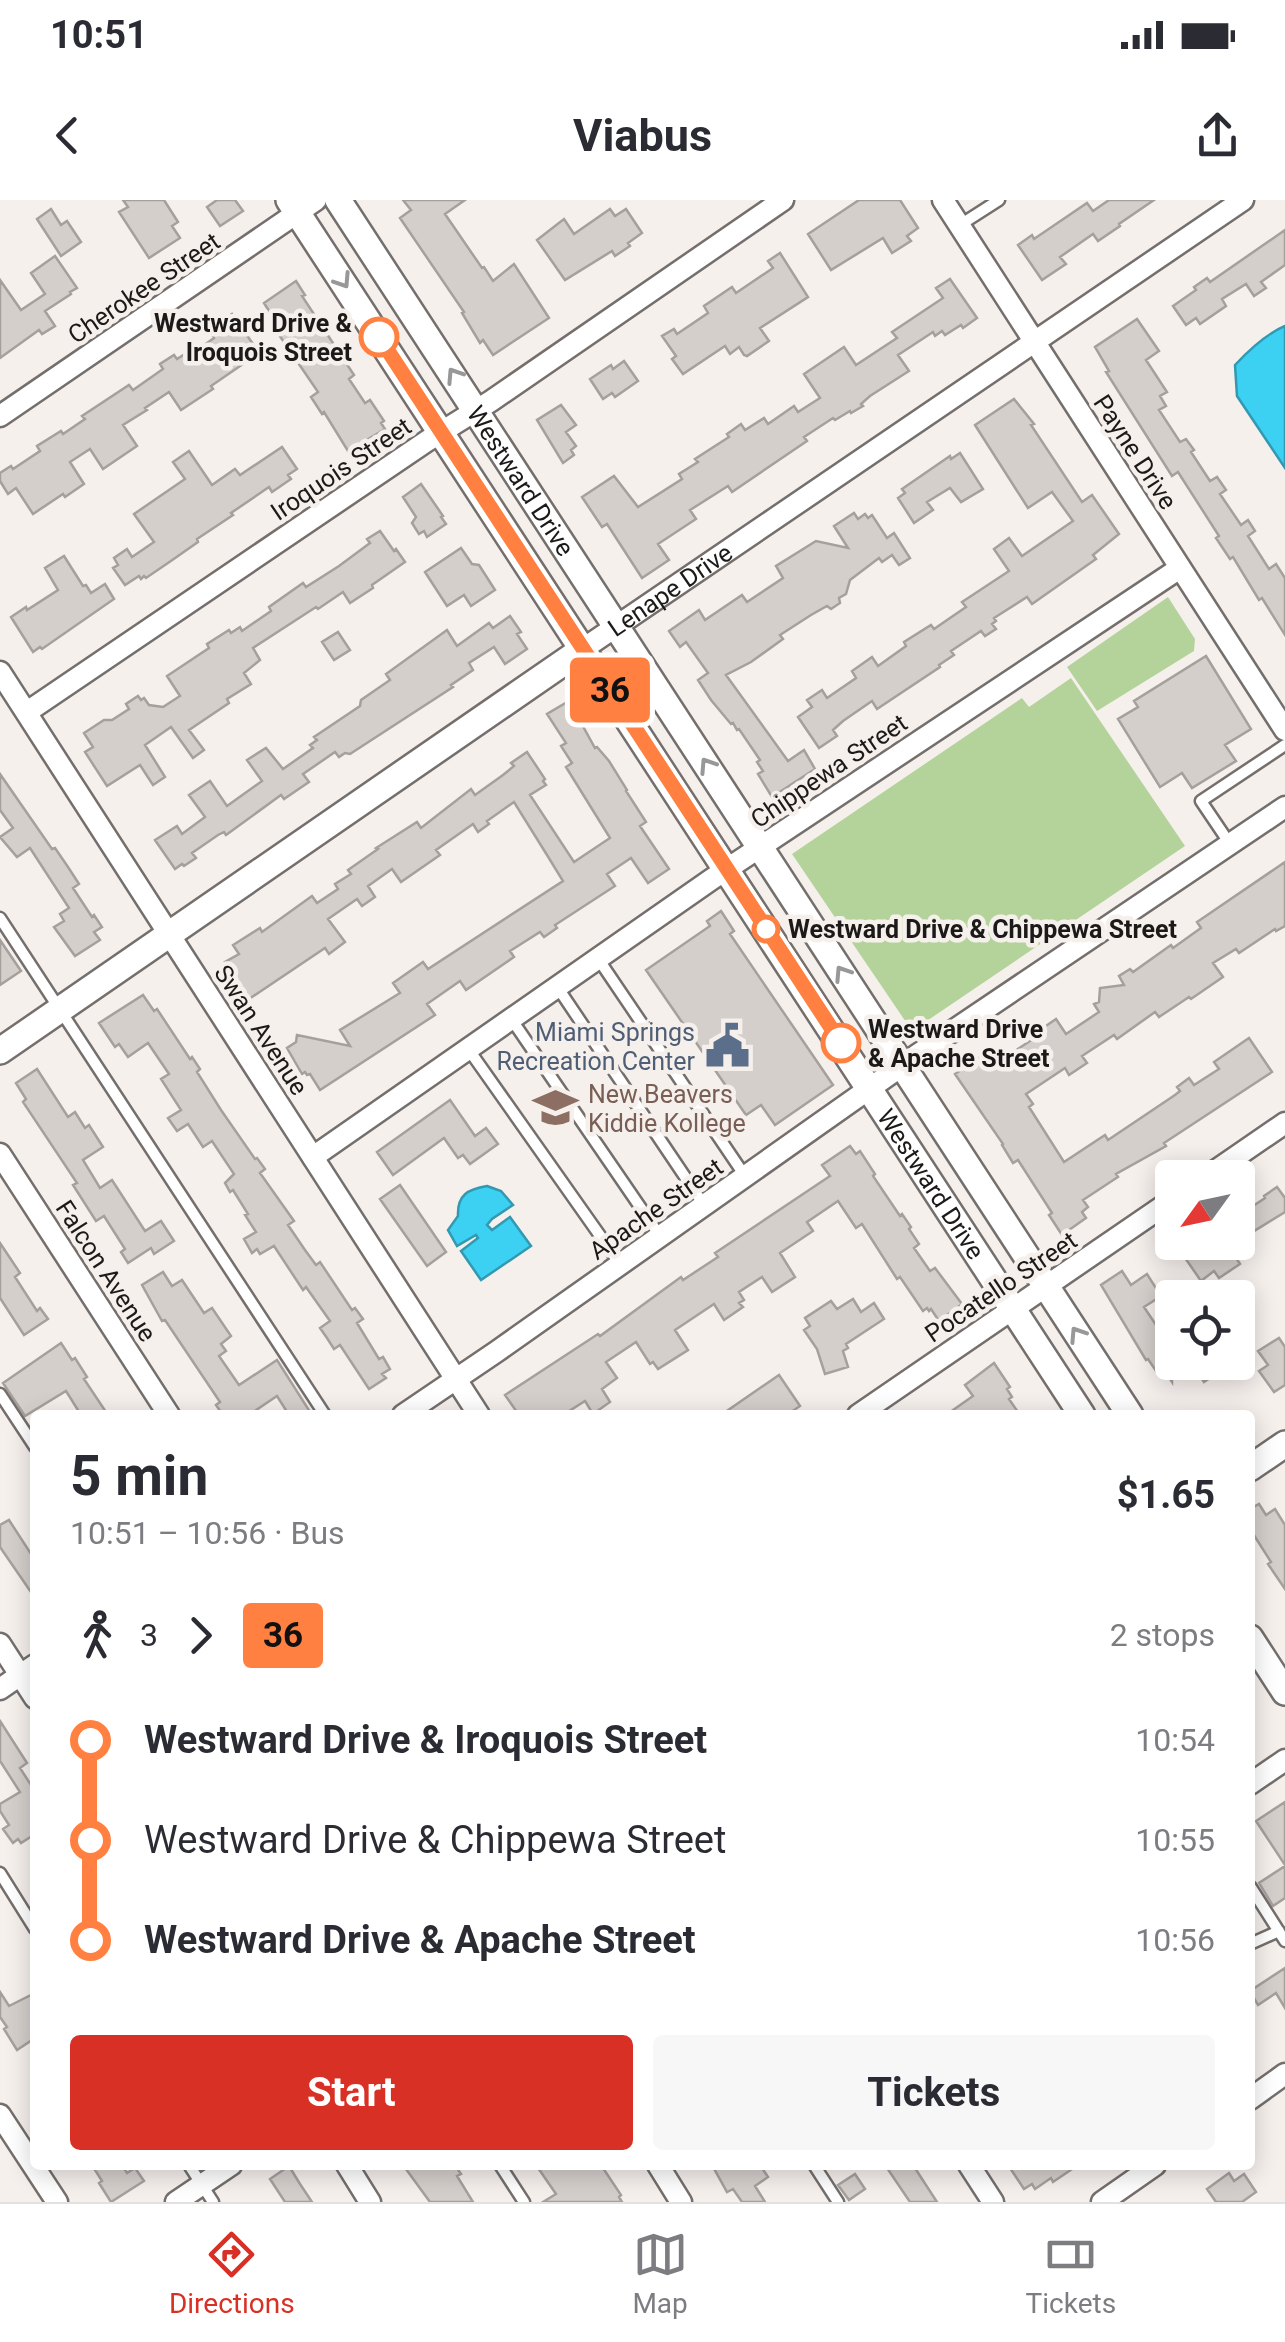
<!DOCTYPE html>
<meta charset="utf-8">
<style>
body{margin:0;font-family:Roboto,sans-serif;background:#f7f7f7;color:#2b2b33;height:100vh;display:flex;flex-direction:column;font-size:38px;white-space:nowrap}
*{box-sizing:border-box;margin:0}
p{font-size:32px;color:#7c7c81}
.icon{flex:none;width:55px;height:55px;fill:none;stroke:currentColor;stroke-width:2;stroke-linecap:round;stroke-linejoin:round}
.map{position:relative;flex:1;overflow:hidden}
.details{position:absolute;left:30px;top:1210px;width:1225px;height:760px;display:flex;flex-direction:column;background:#fff;border-radius:10px;box-shadow:0 5px 25px #0003}
.details>*{flex:none}
.badge{padding:0 20px;border-radius:8px;font-size:35px;line-height:65px}
.needle{width:65px;rotate:237deg}
.buttons{position:absolute;left:1155px;top:960px;display:grid;gap:20px}
.buttons a{display:grid;place-items:center;width:100px;height:100px;border-radius:10px;background:#fff;box-shadow:0 5px 25px #0003;font-size:50px}
.map>.badge{position:absolute;translate:-50% -50%;box-shadow:0 0 0 5px #fff}
.legs{display:flex;align-items:center;gap:15px;height:110px;padding:0 40px;font-size:32px}
.legs p{margin-inline-start:auto}
.overview{display:flex;align-items:center;justify-content:space-between;height:170px;padding:0 40px}
h1{font-size:55px;font-weight:700;line-height:75px}
.action{display:flex;gap:20px;margin-top:auto;padding:20px 40px}
.action a{flex:1;height:115px;border-radius:10px;background:#d93025;color:#fff;font-size:40px;font-weight:700;line-height:115px;text-align:center}
.action a+a{background:#f7f7f7;color:#2b2b33}
ul{padding:0 40px;list-style:none}
li{display:flex;align-items:center;gap:35px;height:100px;font-size:38px}
li i{display:grid;place-items:center;width:15px;height:100%;margin:0 12px;background:currentColor}
li i::after{content:'';width:25px;height:25px;margin:-12px;border:8px solid;border-radius:50%;background:#fff}
li p{margin-inline-start:auto}
li:first-child i{background:linear-gradient(#0000 50%,currentColor 0)}
li:last-child i{background:linear-gradient(currentColor 50%,#0000 0)}
.status{display:flex;justify-content:space-between;align-items:center;height:70px;padding:0 50px;background:#fff;direction:ltr}
.status svg{height:28px;fill:currentColor}
header{display:flex;justify-content:space-between;align-items:center;height:130px;padding:0 40px;background:#fff;font-size:45px;font-weight:700}
.tabs{display:flex;justify-content:space-around;align-items:center;height:140px;border-top:2px solid #e1e1e2;background:#fff;font-size:28px;color:#7c7c81}
.tabs a{display:grid;justify-items:center;gap:5px}
.tabs .active{color:#d93025}
.map>svg:first-child{display:block}
</style>
<div class="status"><b>10:51</b><svg viewBox="0 0 49 12"><path d="M0 12V9h3v3zM5 12V6h3v6zM10 12V3h3v9zM15 12V0h3v12zM26 1h20v11H26zM47 4h2v5h-2z"/></svg></div>
<header><svg class="icon" aria-label="back" viewBox="0 0 24 24"><path d="M15 5l-7 7 7 7"/></svg>Viabus<svg class="icon" aria-label="share" viewBox="0 0 24 24"><path d="M12 15V3M7 8l5-5 5 5M5 13v7h14v-7"/></svg></header>
<div class="map">
<svg width="1285" height="2002" viewBox="0 0 1285 2002">
<rect width="100%" height="100%" fill="#f6f0ed"/>
<path fill="#b4d39b" d="M1168 397 1195 439 1194 451 1097 511 1067 467Z
M1071 478 1185 646 912 831 792 654 1022 498 1029 507Z"/>
<path fill="#3cd0f2" stroke="#3299b1" stroke-width="2.5" d="M1285 126V268L1237 196 1235 165C1249 150 1266 134 1285 126Z
M487 986 501 991 513 1005 492 1019 487 1025 492 1030 510 1017 531 1046 481 1080 461 1051 478 1038 476 1035 457 1046 448 1030 458 1016C457 995 468 989 487 986Z"/>
<path fill="#d4cfcb" stroke="#a6a09d" stroke-width="2.5" d="M123 0H164L178 22 172 26 180 38 149 58 119 12 128 7Z
M217 0H235L243 11 220 26 207 7Z
M403 0H465L445 14 482 68 484 67 493 81 514 64 549 118 493 155 483 140 480 143 462 113 464 112 400 18 411 10Z
M859 0H900L918 28 907 36 911 41 892 53 883 38 831 70 808 34Z
M1109 0H1154L1119 24 1120 26 1098 41 1093 34 1060 57 1066 64 1042 80 1018 45 1032 35 1034 39 1087 3 1093 11Z
M51 9 61 25 67 21 81 42 61 56 37 19Z
M610 9 615 16 626 9 642 33 628 43 630 46 615 56 612 51 565 80 537 40 564 19 574 34Z
M1285 30V65L1261 82 1266 88 1254 96 1246 84 1222 99 1226 106 1200 124 1196 118 1186 125 1173 106 1196 90 1194 87 1207 78 1210 82Z
M780 53 808 97 760 128 769 141 747 156 744 155 739 147 730 154 725 146 683 174 672 159 676 156 662 136 674 129 677 134 708 113 704 106 732 87 736 93 773 68 768 61Z
M55 56 77 88 70 92 71 94 45 111 55 126 42 134 39 130 0 158V80L21 110 45 94 31 73Z
M950 79 977 118 963 128 961 125 945 135 942 131 935 136 933 132 898 155 909 171 870 196 861 204 863 206 851 213 850 211 835 220 833 218 804 237 807 241 732 292 728 286 690 310 696 319 658 344 669 360 642 378 607 324 602 327 582 297 614 276 638 307 682 279 679 274 698 262 695 259 729 237 727 234 741 224 745 230 764 218 768 224 794 206 798 212 820 198 804 174 844 147 856 165 897 138 892 132 943 98 936 88Z
M296 81 305 95 302 96 354 175 349 179 365 203 370 200 384 221 381 223 385 229 348 251 324 212 322 214 311 197 318 192 277 132 281 130 264 103Z
M232 114 253 144 240 153 246 162 211 186 213 189 181 210 169 192 145 208 147 210 123 225 137 246 103 269 90 249 70 262 84 284 65 297 63 294 33 314 16 288 8 294 0 281V273L11 266 13 269 40 251 37 246 61 231 63 234 85 219 82 216 129 185 133 190 163 169 160 164 174 155 177 159 188 152 190 155 214 138 212 134 219 129 218 123Z
M1137 119 1159 151 1146 160 1167 192 1160 196 1166 206 1159 210 1180 242 1186 239 1194 250 1191 252 1210 281 1217 277 1226 290 1220 294 1241 325 1248 320 1255 331 1248 336 1269 369 1276 364 1285 378V435L1262 398 1259 400 1233 357 1230 359 1216 338 1219 336 1178 272 1172 276 1106 172 1109 171 1095 147Z
M624 161 638 181 615 197 612 193 603 199 590 179 611 165 613 169Z
M1014 199 1034 224 1031 225 1082 302 1092 295 1119 334 1093 355 1096 359 1032 404 1027 397 994 418 996 421 992 424 996 429 985 436 981 431 951 451 954 455 939 465 940 467 877 509 872 501 843 521 833 530 837 536 819 548 798 517 812 507 807 500 822 490 827 498 856 478 852 471 872 457 878 466 906 446 904 442 931 425 934 429 966 407 962 402 1009 371 994 349 1009 338 1022 356 1073 321 1052 292 1028 308 975 225Z
M561 205 576 225 566 232 576 246 571 250 574 255 563 263 537 220Z
M282 247 297 269 288 275 291 279 272 292 269 287 231 313 233 315 197 339 198 342 168 363 146 378 144 376 141 379 139 376 125 385 113 368 118 365 114 358 127 349 132 357 154 342 134 314 185 279 173 262 189 251 212 285 235 269 240 275Z
M960 253 983 289 961 302 950 288 927 302 933 310 914 323 898 298 905 293 902 289 950 256 951 259Z
M421 284 443 316 441 317 446 324 427 337 424 331 419 334 412 323 416 317 403 297Z
M854 313 858 319 865 314 868 318 872 315 887 338 894 333 910 358 899 365 892 355 882 362 879 358 850 380 846 394 839 398 840 403 831 409 827 406 811 415 780 435 783 439 751 462 726 475 788 561 804 550 815 569 772 597 758 574 763 571 757 562 760 560 739 529 737 530 733 523 731 524 711 500 698 480 708 473 686 442 680 447 669 431 699 410 705 420 742 395 747 402 783 378 776 366 816 341 848 348 834 326Z
M380 331 394 351 396 349 405 362 372 385 373 388 350 403 343 392 318 409 316 407 253 448 260 460 244 473 251 484 227 499 229 503 189 530 204 550 193 558 171 527 145 545 165 577 153 585 140 565 107 586 85 552 93 547 84 533 104 520H112L129 509 126 504 138 496 141 500 144 498 149 505 163 507 180 496 167 476 209 448 207 444 229 430 231 433 240 427 242 431 271 411 269 407 303 383 306 387 339 366 370 343 367 339Z
M461 348 472 364 479 365 495 390 471 406 464 395 447 406 425 372Z
M64 356 83 386 86 385 91 393 105 384 114 399 42 449 40 447 33 452 11 417 26 407 27 410 58 390 45 368Z
M510 416 521 432 517 434 527 449 505 464 494 447 469 463 473 470 451 485 453 487 350 554 345 553 339 557 335 552 303 574 309 582 284 599 281 595 226 635 224 632 218 635 192 653 196 658 184 666 182 664 175 669 155 640 177 626 182 634 205 617 189 595 210 581 227 606 262 581 247 560 266 548 283 569 313 548 310 545 317 540 314 537 360 506 361 500 390 480 386 474 447 430 457 446 489 423 493 428Z
M338 432 350 450 334 460 322 442Z
M1206 456 1251 529 1225 545 1236 561 1192 588 1182 573 1160 587 1118 519 1138 507 1134 501Z
M569 501 595 548 597 547 609 561 627 590 626 591 646 622 640 626 669 669 648 683 631 658 607 674 615 686 555 725 557 728 544 737 540 732 510 751 514 757 466 790 460 781 427 804 435 815 320 890 310 874 307 875 305 872 302 874 287 848 296 842 297 835 350 846 340 830 400 793 393 783 423 762 428 769 563 681 547 655 514 602 487 621 489 624 478 632 473 624 436 650 440 655 401 682 392 669 368 686 375 697 362 706 357 699 328 719 345 742 329 754 325 748 249 799 225 762 239 754 233 745 260 728 262 732 312 696 317 703 338 689 335 684 351 674 348 670 378 649 376 648 417 622 421 628 471 589 475 595 503 575 514 566 511 563 527 552 545 579 543 581 546 585 530 595 574 662 610 638 566 567 572 563 561 546 566 543 547 514Z
M0 574 52 649 55 648 68 667 79 684 73 688 92 717 94 715 102 727 94 732 100 740 75 756 54 727 64 721 60 714 69 708 30 648 17 657 0 637 13 628 0 610Z
M1285 662V726L1276 731 1275 729 1239 753 1236 749 1213 763 1223 777 1191 799 1189 797 1159 817 1155 812 1117 839 1114 835 1082 856 1087 863 1069 875 1065 868 1026 894 1033 904 1029 907 1064 962 1105 935 1108 940 1175 895 1180 891 1177 887 1189 878 1194 885 1219 869 1214 862 1249 838 1272 872 1164 943 1166 946 1116 974 1118 977 1083 1000 1088 1007 1082 1012 1086 1018 1062 1035 1049 1015 1052 1013 1045 1002 1018 960 1013 963 1002 945 1003 944 955 874 989 851 997 863 1042 833 1040 830 1056 819 1066 834 1099 812 1094 804 1099 802 1100 788 1124 785 1119 776 1130 769 1133 772 1171 745 1173 748 1201 728 1197 722Z
M721 711 734 731 730 734 833 885 775 925 761 905 746 915 646 770 710 726 707 721Z
M0 740 21 771 0 785Z
M143 795 154 811 157 809 190 859 192 857 200 869 197 872 221 910 255 959 257 958 265 969 260 973 294 1021 288 1025 305 1050 316 1065 320 1062 352 1110 355 1108 363 1119 357 1123 379 1159 383 1157 390 1169 382 1174 386 1178 369 1189 340 1145 334 1149 327 1138 320 1128 330 1121 306 1087 303 1090 274 1046 260 1054 257 1049 252 1053 244 1039 256 1032 245 1015 248 1014 233 990 230 992 225 983 234 974 212 941 203 947 188 924 177 931 168 918 181 910 161 879 169 874 148 843 128 857 119 844 115 847 99 823Z
M37 869 68 917 75 912 85 928 89 925 103 947 83 960 100 988 112 980 145 1031 161 1021 174 1041 154 1054 151 1048 128 1063 121 1052 125 1049 104 1016 96 1021 73 985 77 983 23 902 26 899 16 883Z
M450 900 475 936 486 928 498 944 470 964 463 955 458 958 444 938 393 975 377 952Z
M850 946 856 954 860 951 875 974 873 976 900 1016 902 1014 911 1027 909 1029 919 1044 914 1048 930 1071 935 1068 962 1104 939 1121 931 1109 929 1111 927 1108 923 1111 900 1077 897 1079 862 1024 856 1028 838 1001 807 1022 813 1031 780 1053 795 1077 772 1092 762 1077 739 1092 744 1100 739 1103 743 1107 724 1120 714 1104 675 1130 688 1150 658 1169 653 1162 650 1164 636 1142 606 1162 617 1178 602 1189 610 1202 593 1214 585 1201 563 1215H519L505 1195 598 1134 600 1136 681 1077 683 1080 718 1057 715 1053 830 976 822 965Z
M400 985 446 1052 427 1066 380 999Z
M1277 987 1285 998V1012L1238 1041V1016L1265 998 1264 996Z
M1195 1042H1226L1240 1064 1219 1078 1214 1071 1201 1081 1181 1052Z
M0 1043 20 1073 15 1077 37 1111 40 1108 48 1119 24 1135 0 1098Z
M1122 1071 1131 1085 1147 1074 1161 1096 1144 1107 1158 1128 1172 1127V1182L1162 1166 1156 1171 1148 1159 1146 1160 1101 1085Z
M163 1072 172 1086 182 1080 204 1113 212 1108 231 1136 221 1144 226 1151 219 1156 239 1185 277 1160 312 1215H289L277 1196 249 1215H223L216 1205 220 1202 165 1120 162 1121 142 1085Z
M853 1099 861 1112 874 1103 884 1119 846 1144 848 1148 843 1151 848 1167 825 1174 817 1149 804 1130 810 1126 805 1118 831 1101 837 1109Z
M1279 1138 1285 1147V1185L1274 1192 1259 1171 1268 1165 1258 1151Z
M61 1143 72 1160 75 1158 87 1177 84 1179 108 1215H81L66 1191 25 1216 3 1183Z
M1191 1162H1214L1220 1171 1204 1182Z
M994 1163 1010 1187 1007 1189 1012 1197 1009 1199 1020 1215H946L973 1196 965 1185Z
M779 1175 800 1206 787 1215H721Z
M1259 1304 1266 1315 1275 1309 1285 1325V1389L1268 1364 1271 1362 1250 1329V1309Z
M9 1320 35 1360V1398L0 1347V1325Z
M0 1521 27 1563 20 1568 31 1585 35 1582V1634L21 1643 18 1639 13 1643 3 1629 9 1625 0 1611V1604L20 1592 0 1561Z
M1285 1602V1665L1256 1621Z
M1285 1666V1698L1273 1706 1259 1683Z
M1285 1768V1808L1276 1793 1258 1805 1250 1791Z
M0 1792 9 1806 35 1793V1838L17 1850 4 1829 7 1827 0 1817Z
M104 1965H122L127 1973 135 1968 144 1981 111 2002 99 1983 102 1981 95 1970Z
M403 1965H455L461 1974 457 1976 473 2002H430Z
M536 1965H601L621 1995 619 1997 622 2002H543L556 1994Z
M712 1965H760L768 1977 755 1986 765 2002H742L733 1989 727 1992Z
M885 1965H913L937 2002H910Z
M1008 1965H1078L1053 1982 1051 1978 1035 1989 1032 1984 1024 1989Z
M289 1966 300 1984 312 2002H285L270 1979Z
M1229 1973 1234 1981 1244 1974 1256 1992 1242 2002H1216L1207 1989Z
M855 1974 865 1989 849 2000 838 1985Z"/>
<g fill="none" stroke-linecap="round" stroke-linejoin="round">
<defs>
<path id="service" d="M960 25 999 0
M1230 644 1201 601 1285 545
M0 718 325 1215
M599 760 745 976
M558 788 704 1005
M512 820 660 1036
M469 850 620 1064
M0 1194 35 1247
M0 1673 35 1729
M1250 1686 1285 1741
M1250 1744 1279 1731
M189 1965 213 2002
M500 1965 524 2002
M814 1965 838 2002"/>
<g id="minor">
<path d="M943 0 1285 530"/>
<path d="M0 216 316 0"/>
<path id="s1" d="M583 449 1243 0"/>
<path d="M0 472 479 1215"/>
<path d="M27 512 427 241 491 201 783 0"/>
<path d="M0 954 169 1215"/>
<path d="M313 957 712 679 1180 368"/>
<path d="M1205 978 1285 923"/>
<path d="M403 1215 496 1152 917 855 1285 607"/>
<path d="M858 1215 1172 1000"/>
<path d="M0 1444 35 1498"/>
<path d="M0 1489 35 1465"/>
<path d="M1250 1584 1285 1560"/>
<path d="M1250 1899 1285 1874"/>
<path d="M0 1915 57 2002"/>
<path d="M347 1965 370 2002"/>
<path d="M658 1965 681 2002"/>
<path d="M969 1965 993 2002"/>
<path d="M176 2002 231 1965"/>
<path d="M1102 2002 1155 1965"/>
</g>
<g id="tertiary">
<path id="s2" d="M289 0 1082 1215"/>
<path id="s3" d="M338 0 1130 1215"/>
<path d="M0 851 583 449"/>
<path d="M1250 1268 1285 1244"/>
<path d="M1250 1438 1285 1492"/>
</g>
</defs>
<use href="#service" stroke="#746f6c" stroke-width="15"/>
<use href="#minor" stroke="#746f6c" stroke-width="25"/>
<use href="#tertiary" stroke="#746f6c" stroke-width="30"/>
<use href="#service" stroke="#fff" stroke-width="10"/>
<use href="#minor" stroke="#fff" stroke-width="20"/>
<use href="#tertiary" stroke="#fff" stroke-width="25"/>
</g>
<defs><path id="oneway-chevron" d="M-2-3.5L2.5 0L-2 3.5" fill="none" stroke-width="1.6" stroke-linecap="round" stroke-linejoin="round" transform="scale(2.5)"/></defs>
<g stroke="#999898">
<use href="#oneway-chevron" transform="translate(343 81) rotate(57)"/>
<use href="#oneway-chevron" transform="translate(454 175) rotate(-123)"/>
<use href="#oneway-chevron" transform="translate(707 565) rotate(-123)"/>
<use href="#oneway-chevron" transform="translate(842 773) rotate(-123)"/>
<use href="#oneway-chevron" transform="translate(1077 1134) rotate(-123)"/>
</g>
<g fill="none" stroke-linecap="round" stroke-linejoin="round">
<defs>
<path id="line-1" d="M379 137 841 843"/>
</defs>
<use href="#line-1" stroke="#fff" stroke-width="22"/>
<use href="#line-1" stroke="#ff8040" stroke-width="15"/>
</g>
<defs>
<symbol id="civic-bare" viewBox="-9 -9 18 18"><path d="M-.6-6.5H3V-4.5H.6V-3L4-1V1h2V6H-6V1h2V-1L-.6-3ZM-1.2 2.5V6h2.4V2.5Z" fill="#5c6f8a" stroke="#f6f0ed" stroke-width="2.5" paint-order="stroke"/></symbol>
<symbol id="school-bare" viewBox="-9 -9 18 18"><path d="M0-5L7-2L0 1L-7-2ZM-4 1L0 2.5L4 1V4Q0 6-4 4Z" fill="#8d6e63" stroke="#f6f0ed" stroke-width="2.5" paint-order="stroke"/></symbol>
</defs>
<g fill-rule="evenodd">
<use href="#civic-bare" x="696" y="814" width="63" height="63"/>
<use href="#school-bare" x="524" y="876" width="63" height="63"/>
</g>
<g fill="#fff" stroke="#ff8040" stroke-width="5">
<circle cx="379" cy="137" r="18"/>
<circle cx="766" cy="729" r="12"/>
<circle cx="841" cy="843" r="18"/>
</g>
<g text-anchor="middle" dominant-baseline="central" stroke-width="9" stroke-linejoin="round" paint-order="stroke">
<g font-size="25" fill="#1c1a19" stroke="#f6f0ed">
<text transform="translate(144 88) rotate(-34)">Cherokee Street</text>
<text transform="translate(1135 252) rotate(57)">Payne Drive</text>
<text transform="translate(341 269) rotate(-34)">Iroquois Street</text>
<text stroke="none"><textPath href="#s3" startOffset="335">Westward Drive</textPath></text>
<text stroke="none"><textPath href="#s1" startOffset="105">Lenape Drive</textPath></text>
<text transform="translate(829 571) rotate(-34)">Chippewa Street</text>
<text transform="translate(261 830) rotate(57)">Swan Avenue</text>
<text stroke="none"><textPath href="#s2" startOffset="1175">Westward Drive</textPath></text>
<text transform="translate(656 1009) rotate(-35)">Apache Street</text>
<text transform="translate(106 1071) rotate(57)">Falcon Avenue</text>
<text transform="translate(1001 1087) rotate(-34)">Pocatello Street</text>
</g>
<g font-size="25" font-weight="bold" fill="#1c1a19" stroke="#f6f0ed" text-anchor="start">
<text x="352" y="123" text-anchor="end">Westward Drive &amp;<tspan x="352" dy="29">Iroquois Street</tspan></text>
<text x="788" y="729">Westward Drive &amp; Chippewa Street</text>
<text x="868" y="829">Westward Drive<tspan x="868" dy="29">&amp; Apache Street</tspan></text>
</g>
<g font-size="25" fill="#4e5e75" stroke="#f6f0ed" text-anchor="end">
<text x="695" y="832">Miami Springs<tspan x="695" dy="29">Recreation Center</tspan></text>
</g>
<g font-size="25" fill="#785e54" stroke="#f6f0ed" text-anchor="start">
<text x="588" y="894">New Beavers<tspan x="588" dy="29">Kiddie Kollege</tspan></text>
</g>
</g>
</svg>
<div class="buttons">
<a><svg class="needle" viewBox="-14 -14 28 28"><path d="M0-13l5 13h-10z" fill="#e53935"/><path d="M0 13l5-13h-10z" fill="#7c7c81"/></svg></a>
<a><svg class="icon" aria-label="locate" viewBox="0 0 24 24"><circle cx="12" cy="12" r="6"/><path d="M12 2v4M12 18v4M2 12h4M18 12h4"/></svg></a>
</div>
<b class="badge" style="left:610px;top:490px;background:#ff8040;color:#111">36</b>
<section class="details">
<div class="overview"><div><h1>5 min</h1><p>10:51 – 10:56 · Bus</p></div><b>$1.65</b></div>
<div class="legs"><svg class="icon" aria-label="walk" viewBox="0 0 24 24"><circle cx="13" cy="4" r="2"/><path d="M13 8l-2 6 4 7M11 14l-3 7M7 12l3-4h3l4 4"/></svg>3<svg class="icon" aria-label="forward" viewBox="0 0 24 24"><path d="M9 5l7 7-7 7"/></svg><b class="badge" style="background:#ff8040;color:#111">36</b><p>2 stops</p></div>
<ul>
<li><i style="color:#ff8040"></i><b>Westward Drive &amp; Iroquois Street</b><p>10:54</p></li>
<li><i style="color:#ff8040"></i><span>Westward Drive &amp; Chippewa Street</span><p>10:55</p></li>
<li><i style="color:#ff8040"></i><b>Westward Drive &amp; Apache Street</b><p>10:56</p></li>
</ul>
<div class="action"><a>Start</a><a>Tickets</a></div>
</section>
</div>
<nav class="tabs">
<a class="active"><svg class="icon" aria-label="directions" viewBox="0 0 24 24"><path d="M12 3l9 9-9 9-9-9zM9 14v-3h6M13 9l2 2-2 2"/></svg>Directions</a>
<a><svg class="icon" aria-label="map" viewBox="0 0 24 24"><path d="M3 6l6-2 6 2 6-2v14l-6 2-6-2-6 2zM9 4v14M15 6v14"/></svg>Map</a>
<a><svg class="icon" aria-label="tickets" viewBox="0 0 24 24"><path d="M3 7h18v10H3zM15 7v10"/></svg>Tickets</a>
</nav>
